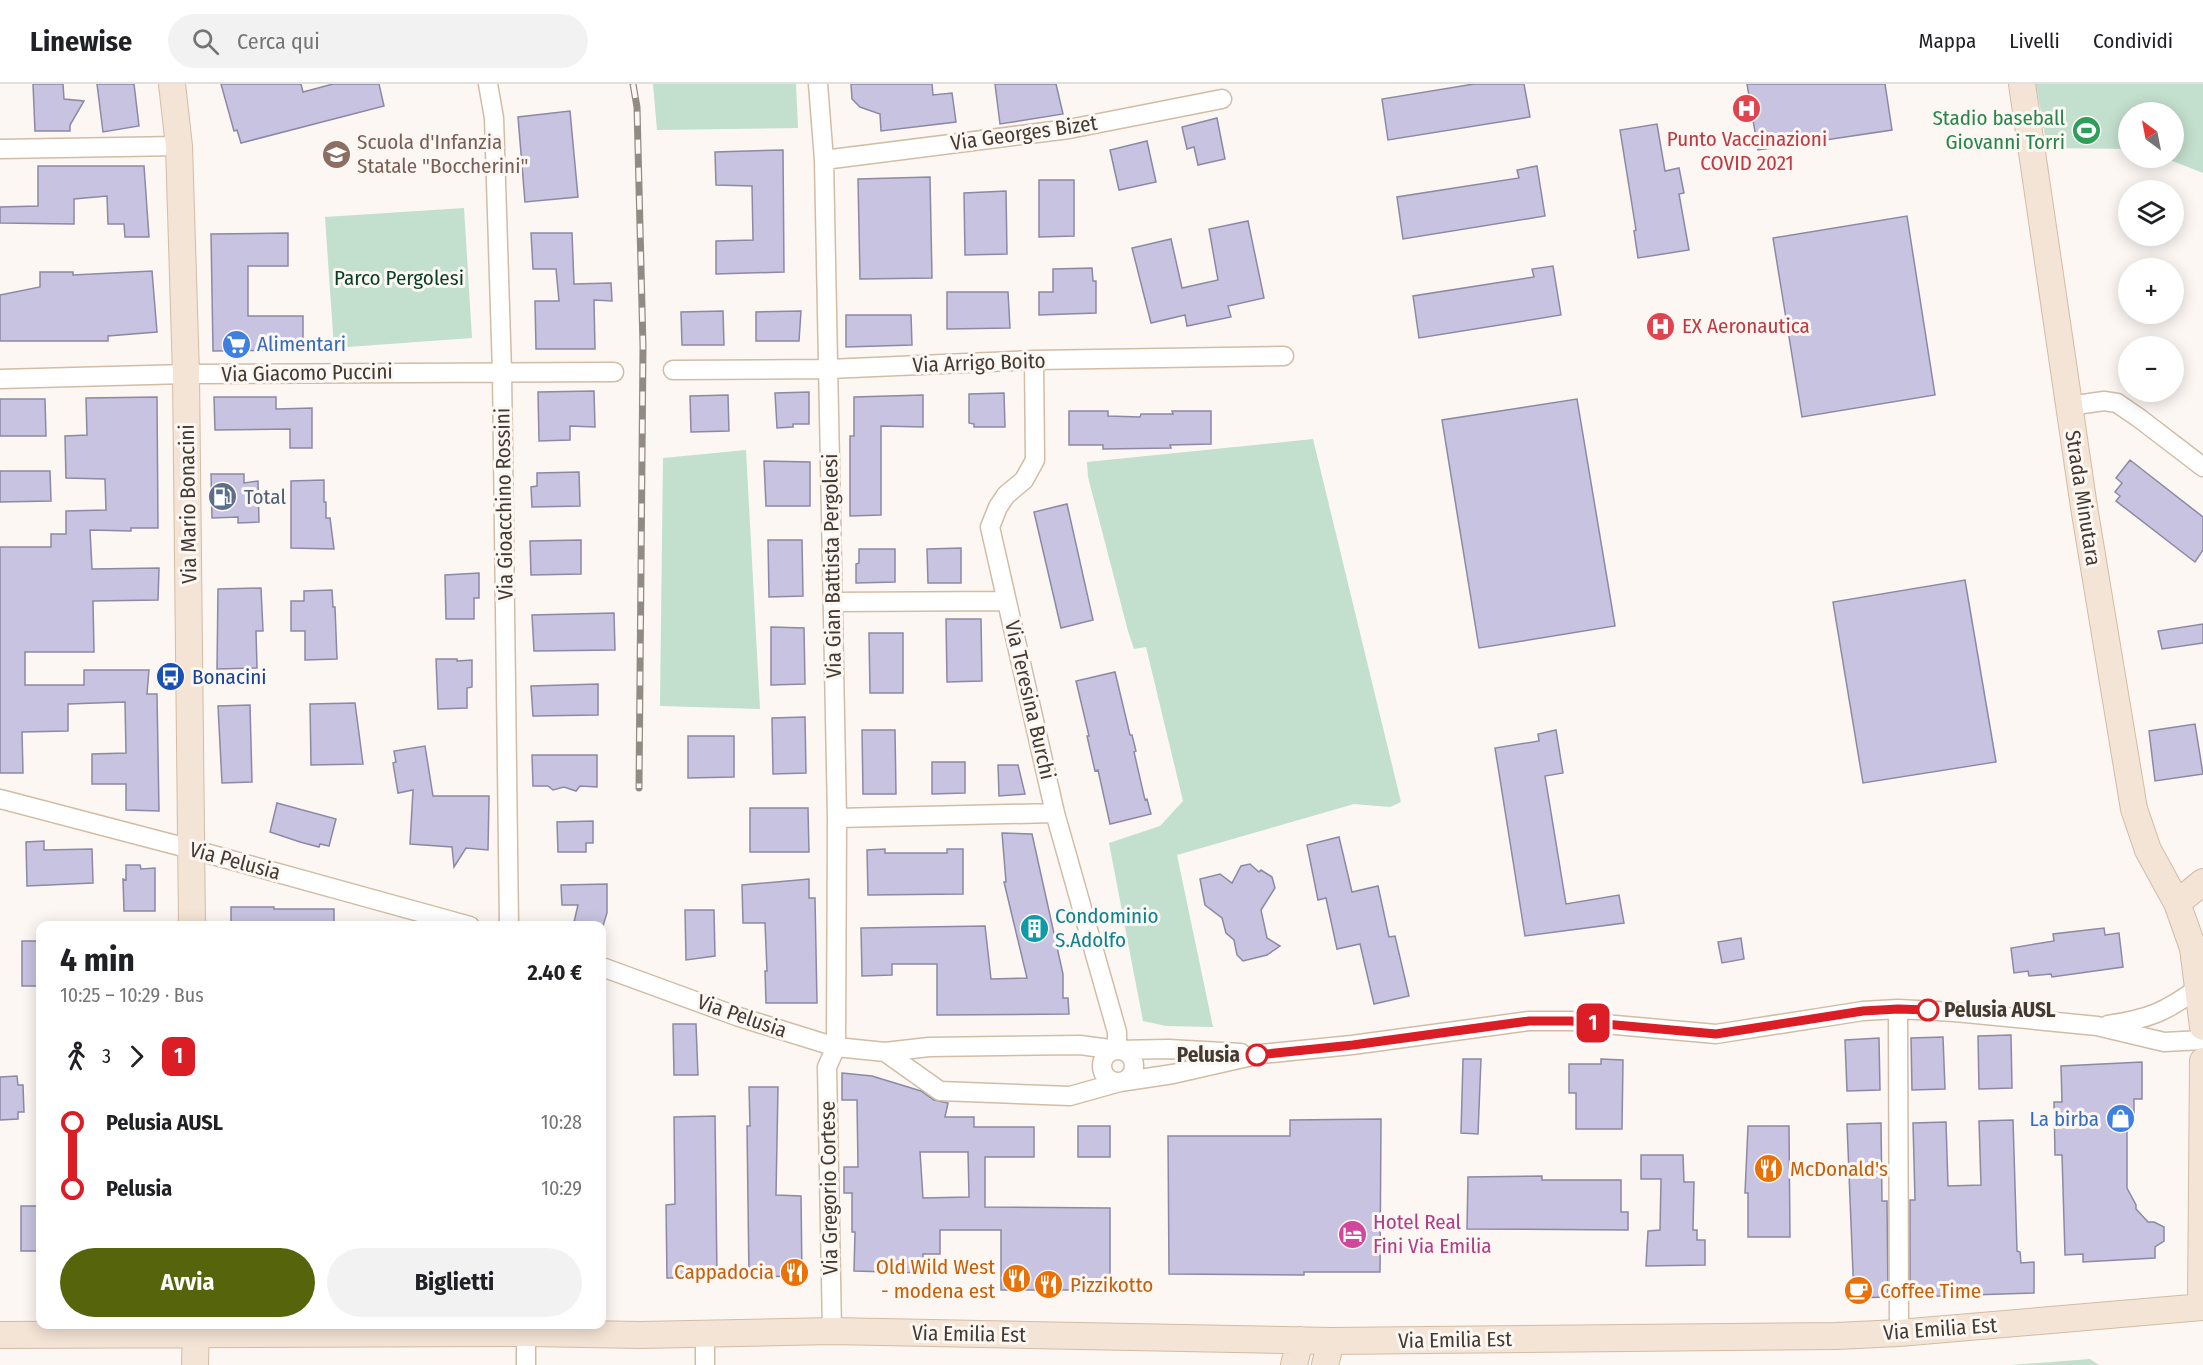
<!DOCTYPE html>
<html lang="it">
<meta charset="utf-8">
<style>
body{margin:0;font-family:"Fira Sans Condensed",sans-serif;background:#f2f2f2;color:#202124;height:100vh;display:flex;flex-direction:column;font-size:22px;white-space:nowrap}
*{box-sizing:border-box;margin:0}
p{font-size:20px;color:#757577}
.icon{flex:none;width:33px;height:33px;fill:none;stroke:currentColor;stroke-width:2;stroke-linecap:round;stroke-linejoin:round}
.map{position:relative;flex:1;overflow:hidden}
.details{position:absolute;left:36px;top:837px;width:570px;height:408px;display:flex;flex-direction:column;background:#fff;border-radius:12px;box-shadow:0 3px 15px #0003}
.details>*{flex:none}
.badge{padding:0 12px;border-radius:9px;font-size:21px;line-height:39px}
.needle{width:39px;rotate:328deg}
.fabs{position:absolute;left:2118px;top:18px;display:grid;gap:12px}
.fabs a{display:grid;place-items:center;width:66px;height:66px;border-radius:50%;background:#fff;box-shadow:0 3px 15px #0003;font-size:30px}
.map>.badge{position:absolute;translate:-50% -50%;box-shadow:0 0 0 3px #fff}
.legs{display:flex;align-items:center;gap:9px;height:66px;padding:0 24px;font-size:20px}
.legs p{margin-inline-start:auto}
.overview{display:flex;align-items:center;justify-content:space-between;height:102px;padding:0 24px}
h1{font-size:33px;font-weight:700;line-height:45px}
.button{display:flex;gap:12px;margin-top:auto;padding:12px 24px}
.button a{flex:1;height:69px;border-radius:36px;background:#56650b;color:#fff;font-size:24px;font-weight:700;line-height:69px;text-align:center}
.button a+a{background:#f2f2f2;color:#202124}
ul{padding:0 24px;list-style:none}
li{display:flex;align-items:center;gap:21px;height:66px;font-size:22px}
li i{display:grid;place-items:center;width:9px;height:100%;margin:0 8px;background:currentColor}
li i::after{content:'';width:15px;height:15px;margin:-8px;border:4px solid;border-radius:50%;background:#fff}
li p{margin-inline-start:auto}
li:first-child i{background:linear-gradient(#0000 50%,currentColor 0)}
li:last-child i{background:linear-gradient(currentColor 50%,#0000 0)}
header{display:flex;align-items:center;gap:36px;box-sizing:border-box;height:84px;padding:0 30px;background:#fff;border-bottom:2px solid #e0e0e0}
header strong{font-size:28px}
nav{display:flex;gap:33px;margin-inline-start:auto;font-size:21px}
.search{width:420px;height:54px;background:#f2f2f2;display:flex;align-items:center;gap:15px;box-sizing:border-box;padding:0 21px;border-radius:33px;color:#757577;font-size:22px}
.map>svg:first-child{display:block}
</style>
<header>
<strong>Linewise</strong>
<div class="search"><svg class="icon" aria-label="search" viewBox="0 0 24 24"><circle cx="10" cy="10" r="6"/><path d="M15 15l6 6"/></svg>Cerca qui</div>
<nav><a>Mappa</a><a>Livelli</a><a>Condividi</a></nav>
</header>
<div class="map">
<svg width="2203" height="1281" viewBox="0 0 2203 1281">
<rect width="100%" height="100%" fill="#fcf7f3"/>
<path fill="#c3dfcd" d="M653 0H796L798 44 657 46Z
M2036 0H2203V89L2165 74H2174V28H2128V65L2047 64Z
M464 124 472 254 334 264 325 133Z
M1313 355 1401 718 1390 723 1354 720 1177 771 1213 943 1166 942 1143 937 1109 759 1160 742 1183 717 1146 563 1134 565 1128 547 1088 393 1087 378Z
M746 366 760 625 660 622 663 374Z
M2090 1275 2099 1281H2011Z"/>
<path fill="#c7c3e0" stroke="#8d89a4" stroke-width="1.5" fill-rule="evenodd" d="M33 0H63L64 15 84 17 70 41V47H35Z
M97 0H134L139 42 103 48Z
M221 0H301L303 8 333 0H379L384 22 241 59 237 46 234 47Z
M851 0H932L933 11 952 9 956 38 881 47 880 30 860 23 852 15Z
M995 0H1056L1063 30 1000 40Z
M1474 0H1524L1530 33 1388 56 1382 15Z
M1747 0H1885L1892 46 1758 66Z
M570 27 578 113 525 118 518 33Z
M1217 34 1225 75 1198 81 1194 63 1187 65 1182 43Z
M1657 40 1665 87 1679 84 1684 109 1679 110 1689 166 1638 174 1634 147 1636 146 1620 46Z
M1147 57 1156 98 1119 106 1110 66Z
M783 66 784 188 716 190V157L753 156 752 102 716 101 715 68Z
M38 82H144L149 153H125L124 140H108L107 112 74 115V140L0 139V123L38 122Z
M1537 82 1545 132 1403 155 1397 113 1519 94 1517 86Z
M930 93 932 194 860 195 858 95Z
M1039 96H1074V152L1039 153Z
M1006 107 1007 170 965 171 964 109Z
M1907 132 1935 311 1802 333 1773 154Z
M1248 137 1264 214 1228 222 1231 233 1187 242 1185 231 1151 239 1132 164 1171 155 1182 204 1218 196 1209 145Z
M288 149V182H248V232H303V266L213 267 211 150Z
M531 149H572L574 200 611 199 612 217 594 216 595 265H536L535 217H559L556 185H533Z
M1553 182 1561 231 1419 254 1413 212 1534 193 1532 185Z
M1092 184 1093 197H1096V229L1039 231V208H1053V185Z
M152 187 157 248 108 252V257H0V211L40 203V188H73V191Z
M947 208H1008L1010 244 947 245Z
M723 227 724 261H682L681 228Z
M801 227 799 257H756V228Z
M846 231H911L912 261 846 263Z
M594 307 595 343 570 342V356L539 357 538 308Z
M809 308V340H793V343L777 344 775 309Z
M1004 309 1005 343H974V340L969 339V310Z
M728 311 729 347 691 348 690 312Z
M923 311V343L881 342V431L850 432V352H854V313Z
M157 313 158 444H131V447L90 446 92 485 159 484 158 516 93 517 94 568H25V601H84V586H149L147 610H157L159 727 126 726V700H92V670L126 669 125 618 68 620V647L22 648 23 689H0V463H51V450H66V427L106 426 105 395 66 394 65 352 87 351 86 314Z
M214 313H276V325L312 324V364H290V345L215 346Z
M0 315H45L46 352H0Z
M1577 315 1615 542 1479 564 1442 336Z
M1069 327H1108V332L1140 333 1141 330H1173L1172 327H1211V360L1170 361 1171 364 1103 365V361H1069Z
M2130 376 2203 433V466L2195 478 2116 417 2120 412 2115 408 2122 399 2116 394Z
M764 377 810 378V422H766Z
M0 387H50L51 417 0 418Z
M579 388 580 422 532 423 531 403 537 402V389Z
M211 390H244V399L258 397 259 438 238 439V433L212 434Z
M324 396V418H326V434H330L334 465 291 464V397Z
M1067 420 1093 536 1061 544 1034 428Z
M581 456V490L531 491 530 457Z
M768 456H802L803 512 769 513Z
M961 464V499H928L927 465Z
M859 465H895V498L856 499V480L859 479Z
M479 489V514H474V535H446L445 491Z
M1965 496 1996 678 1863 699 1833 518Z
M261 504 263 547H256L257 584 217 585 218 505Z
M332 506 333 523H335L337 575 305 576V547H291V517H304V507Z
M614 529 615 566 534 567 532 531Z
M946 535H981L982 597 947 598Z
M2203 540V559L2162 565 2158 547Z
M771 543 804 544 805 600 771 601Z
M869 549H903V609H870Z
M436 575H457V577L472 576V603L467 604V624L438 625Z
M1115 588 1130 651H1132L1136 667 1134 668 1145 716 1147 715 1151 730 1110 740 1098 686 1095 687 1087 652H1089L1076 597Z
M598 600V631L533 632 531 602Z
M355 619 363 680 311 681 310 620Z
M250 621 252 698 222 699 218 622Z
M805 633 806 689 773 690 772 634Z
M2195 640 2203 690 2155 697 2149 647Z
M862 646H895L896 710H863Z
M1556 646 1563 689 1545 692 1566 820 1619 811 1624 839 1525 852 1495 664 1539 657 1538 650Z
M688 652H734V693L688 694Z
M425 662 433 712H489L488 766 466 764 454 783 452 763 410 760 413 706 398 709 393 679 396 678 394 667Z
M532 671H597V703L580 702 576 707 564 703 553 706 548 702H533Z
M932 678H965V709L932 710Z
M998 681H1018L1025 710 999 712Z
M277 719 336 735 329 762 320 760 319 763 300 758 270 748Z
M750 724H808L809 768H750Z
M593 737V759H586V768H558L557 738Z
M1002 749 1032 750 1063 890V914H1068L1069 930 937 931V880H892V891L862 892 861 844 985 842 991 895 1027 894 1004 798H1006Z
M1339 753 1352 808 1378 802 1389 853 1395 852 1409 912 1374 920 1360 860 1337 865 1326 814 1318 816 1307 761Z
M44 757V766L92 765 93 799 27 802 26 758Z
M885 765V769H947V765H963V810L868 811 867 766Z
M1250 780 1259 788 1261 786 1272 793 1275 804 1261 826 1267 854 1280 862 1267 871 1243 877 1237 871 1234 856 1226 849 1222 834 1205 821 1200 795 1220 790 1232 799 1241 782Z
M126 781H140L141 785 155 784V827H124L123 795 126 796Z
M809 795V814H815L817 919H766L765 887H767L765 839H743L742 801Z
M607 800V829L602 845V842H587L574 838 578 821H562L561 801Z
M231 823H274V825H334V842H231Z
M685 826H714L715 872 686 876Z
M2104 844 2105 851 2119 849 2123 883 2052 893 2051 890 2029 892 2028 887 2014 889 2011 864 2054 857 2053 850Z
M1741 854 1744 875 1722 879 1718 858Z
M22 857H40V902H22Z
M673 940H696L698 991H674Z
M2011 951 2012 1004 1979 1005 1978 952Z
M1943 953 1945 1005 1912 1006 1911 954Z
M1879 954 1880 1006 1847 1007 1845 956Z
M1463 975H1481L1478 1050 1461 1049Z
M1601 975 1623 976 1622 1045H1576V1009H1569V980H1601Z
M2142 978V1015H2134V1032L2127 1046V1104L2136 1121V1125L2148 1138H2154L2164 1143V1157L2155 1163V1174L2083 1178V1170L2065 1171 2062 1071H2055L2054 1018H2062L2061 982Z
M842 989 872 992 921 1007 934 1016 948 1019 945 1033H974V1043H1034V1073H985V1123L1110 1124V1206H1001V1146H940V1170H923V1189L854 1187 855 1148H852V1109H844V1083H858L857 1016H842ZM920 1068H968L969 1113 923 1114Z
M17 992 18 1001H23L24 1028H18V1035L0 1036V993Z
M749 1003H778L776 1111 801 1112 802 1192 749 1193 747 1042H750Z
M715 1032 717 1193 667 1194 666 1121 675 1120 674 1033Z
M1381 1035 1380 1188H1304V1191L1169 1190 1168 1052H1290V1036Z
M2013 1036 2017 1167 2020 1168 2021 1179 2034 1178V1209L1910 1213V1116H1915L1913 1039 1946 1038 1948 1102 1981 1101 1979 1037Z
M1881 1039 1882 1117H1887L1888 1213 1854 1214 1847 1040Z
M1078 1042H1110V1073H1078Z
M1748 1042H1789L1790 1153H1748V1109H1745Z
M1641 1071H1683L1684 1098H1694L1693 1146H1697V1156H1705V1181L1646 1182 1648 1147 1660 1146 1661 1095H1641Z
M1542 1092V1096H1621V1128H1628V1146L1467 1145 1468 1093Z
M21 1122H40V1163H38L37 1167H21Z"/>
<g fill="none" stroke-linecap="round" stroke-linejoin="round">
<defs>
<path id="street" d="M488 0 494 34 502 288 509 842
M818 0 824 76 837 734 836 963 827 983 832 1247
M0 65 179 62
M824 76 1069 45 1222 15
M1034 276 1035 376 1024 396 1006 411 998 423 990 443 1055 729 1117 948V966
M673 286 829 285 1034 276 1284 272
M0 295 186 290 614 288
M2069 322 2104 317 2117 319 2139 334 2203 383
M833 518 1007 517
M0 715 191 765 470 842
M837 734 1055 729
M602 883 739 933 836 963 885 968 929 963 1080 961 1117 966 1168 965 1241 969
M1898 925 1899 1249
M2108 941C2148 935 2166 928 2198 904
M1102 982a16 16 0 1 1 32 0a16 16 0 1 1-32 0Z
M885 968 940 1007 1070 1012 1120 998 1173 990 1261 970 1352 961 1529 937H1571L1716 950 1863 927 1898 925 1955 928 2097 942 2164 958 2203 956
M526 1281V1249
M705 1281V1249"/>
<path id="secondary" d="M172 0 179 62 186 290 192 842
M2022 0 2084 423 2134 725 2148 766 2177 819 2193 864 2203 943
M2177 819 2203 798
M2201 1223 2203 977
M0 1251 526 1249 641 1251 832 1247 1331 1257 1836 1252 1899 1249 2203 1223
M195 1281 196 1240
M1294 1281 1300 1256
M1325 1281 1331 1257"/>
</defs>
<use href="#street" stroke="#d2bca5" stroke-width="21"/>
<use href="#secondary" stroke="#d2bca5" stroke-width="28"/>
<use href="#street" stroke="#fff" stroke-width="18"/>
<use href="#secondary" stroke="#f4e4d5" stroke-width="26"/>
<defs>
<path id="rail" d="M633 0 637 23 643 263 639 704"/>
</defs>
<use href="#rail" stroke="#928b84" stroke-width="7"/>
<use href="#rail" stroke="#fcf7f3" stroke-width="4.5" stroke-dasharray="14" stroke-linecap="butt"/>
</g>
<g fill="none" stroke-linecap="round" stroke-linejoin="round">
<defs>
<path id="line-1" d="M1257 971 1353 961 1529 937H1571L1716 950 1863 927 1898 925 1928 926"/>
</defs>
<use href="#line-1" stroke="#fff" stroke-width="14"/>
<use href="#line-1" stroke="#db1e26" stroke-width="9"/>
</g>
<defs>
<symbol id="hospital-disc" viewBox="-11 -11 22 22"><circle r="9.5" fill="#e0444e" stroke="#fcf7f3"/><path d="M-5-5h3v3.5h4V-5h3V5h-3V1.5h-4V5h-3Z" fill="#fff"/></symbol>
<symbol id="stadium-disc" viewBox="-11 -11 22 22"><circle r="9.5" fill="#2e9e5b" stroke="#fcf7f3"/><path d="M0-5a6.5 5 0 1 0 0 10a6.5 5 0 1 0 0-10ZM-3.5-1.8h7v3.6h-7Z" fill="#fff"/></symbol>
<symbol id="school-disc" viewBox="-11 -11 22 22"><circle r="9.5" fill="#8d6e63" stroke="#fcf7f3"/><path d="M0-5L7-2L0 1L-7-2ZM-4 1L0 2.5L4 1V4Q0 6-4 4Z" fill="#fff"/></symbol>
<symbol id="supermarket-disc" viewBox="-11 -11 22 22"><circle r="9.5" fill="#3f7fe0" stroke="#fcf7f3"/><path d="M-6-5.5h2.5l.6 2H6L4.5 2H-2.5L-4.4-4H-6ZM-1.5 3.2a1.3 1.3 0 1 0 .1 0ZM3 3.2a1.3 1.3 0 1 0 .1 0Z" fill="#fff"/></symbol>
<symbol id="fuel-disc" viewBox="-11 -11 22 22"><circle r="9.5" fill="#5c6f8a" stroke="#fcf7f3"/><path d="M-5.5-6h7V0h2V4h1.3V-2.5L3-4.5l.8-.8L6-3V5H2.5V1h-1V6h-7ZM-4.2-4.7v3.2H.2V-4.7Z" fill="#fff"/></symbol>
<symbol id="bus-disc" viewBox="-11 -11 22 22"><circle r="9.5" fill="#1a4fb4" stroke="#fcf7f3"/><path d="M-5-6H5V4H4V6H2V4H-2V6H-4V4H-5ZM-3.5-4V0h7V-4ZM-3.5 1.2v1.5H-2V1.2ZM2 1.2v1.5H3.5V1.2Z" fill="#fff"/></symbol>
<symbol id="building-disc" viewBox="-11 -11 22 22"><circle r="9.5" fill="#0f9aa8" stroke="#fcf7f3"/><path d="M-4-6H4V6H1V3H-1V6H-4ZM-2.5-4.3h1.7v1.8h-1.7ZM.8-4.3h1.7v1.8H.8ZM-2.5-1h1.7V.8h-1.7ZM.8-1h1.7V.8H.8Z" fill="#fff"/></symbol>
<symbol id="shop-disc" viewBox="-11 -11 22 22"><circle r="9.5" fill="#3f7fe0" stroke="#fcf7f3"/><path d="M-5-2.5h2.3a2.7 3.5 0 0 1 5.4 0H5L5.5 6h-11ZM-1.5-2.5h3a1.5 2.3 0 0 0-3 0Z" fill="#fff"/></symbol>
<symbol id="restaurant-disc" viewBox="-11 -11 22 22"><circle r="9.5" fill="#e8710a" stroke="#fcf7f3"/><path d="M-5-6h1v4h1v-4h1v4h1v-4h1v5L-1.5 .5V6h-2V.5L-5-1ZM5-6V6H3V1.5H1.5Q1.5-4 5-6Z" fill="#fff"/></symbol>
<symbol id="hotel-disc" viewBox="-11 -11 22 22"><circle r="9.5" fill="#d1479c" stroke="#fcf7f3"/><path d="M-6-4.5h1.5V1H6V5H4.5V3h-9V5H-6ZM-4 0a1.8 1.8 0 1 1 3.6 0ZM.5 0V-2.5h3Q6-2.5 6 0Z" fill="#fff"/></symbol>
<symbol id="cafe-disc" viewBox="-11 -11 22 22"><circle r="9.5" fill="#e8710a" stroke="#fcf7f3"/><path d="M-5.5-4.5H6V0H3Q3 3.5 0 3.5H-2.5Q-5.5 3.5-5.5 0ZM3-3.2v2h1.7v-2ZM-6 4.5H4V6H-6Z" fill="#fff"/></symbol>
</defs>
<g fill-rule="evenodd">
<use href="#hospital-disc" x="1730" y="8" width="33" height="33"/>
<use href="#stadium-disc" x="2070" y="30" width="33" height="33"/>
<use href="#school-disc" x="320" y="54" width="33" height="33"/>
<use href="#hospital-disc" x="1644" y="226" width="33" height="33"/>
<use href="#supermarket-disc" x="220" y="244" width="33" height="33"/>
<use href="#fuel-disc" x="206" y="396" width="33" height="33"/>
<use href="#bus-disc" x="154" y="576" width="33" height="33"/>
<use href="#building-disc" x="1018" y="828" width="33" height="33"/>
<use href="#shop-disc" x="2104" y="1018" width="33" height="33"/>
<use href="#restaurant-disc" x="1752" y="1068" width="33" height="33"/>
<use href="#hotel-disc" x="1336" y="1134" width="33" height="33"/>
<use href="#restaurant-disc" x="778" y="1172" width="33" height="33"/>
<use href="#restaurant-disc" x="1000" y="1178" width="33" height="33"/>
<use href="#restaurant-disc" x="1032" y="1184" width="33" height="33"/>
<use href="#cafe-disc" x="1842" y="1190" width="33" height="33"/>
</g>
<g fill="#fff" stroke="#db1e26" stroke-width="3">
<circle cx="1928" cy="926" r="10"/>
<circle cx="1257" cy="971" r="10"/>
</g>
<g text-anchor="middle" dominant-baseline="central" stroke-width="6" stroke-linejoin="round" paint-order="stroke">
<g font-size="21" fill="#27864d" stroke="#fcf7f3" text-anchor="end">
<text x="2065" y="34">Stadio baseball<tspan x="2065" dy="24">Giovanni Torri</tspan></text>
</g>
<g font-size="21" fill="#433a31" stroke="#fcf7f3">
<text transform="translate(1024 49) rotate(-8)">Via Georges Bizet</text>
<text transform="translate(979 279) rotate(-2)">Via Arrigo Boito</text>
<text transform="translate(307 289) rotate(-1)">Via Giacomo Puccini</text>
<text transform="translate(2083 414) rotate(81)">Strada Minutara</text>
<text transform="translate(188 420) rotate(-91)">Via Mario Bonacini</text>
<text transform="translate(504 420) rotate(-91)">Via Gioacchino Rossini</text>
<text transform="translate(832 482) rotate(-91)">Via Gian Battista Pergolesi</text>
<text transform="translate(1030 616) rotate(77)">Via Teresina Burchi</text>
<text transform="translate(235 777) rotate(15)">Via Pelusia</text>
<text transform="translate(742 932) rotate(19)">Via Pelusia</text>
<text transform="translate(829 1104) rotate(-91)">Via Gregorio Cortese</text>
<text transform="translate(1940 1245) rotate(-4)">Via Emilia Est</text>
<text transform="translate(969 1250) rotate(1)">Via Emilia Est</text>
<text transform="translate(1455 1256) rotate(-1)">Via Emilia Est</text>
</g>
<g font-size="21" fill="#be3a42" stroke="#fcf7f3">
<text x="1747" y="55">Punto Vaccinazioni<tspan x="1747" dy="24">COVID 2021</tspan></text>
<text x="1682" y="242" text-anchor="start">EX Aeronautica</text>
</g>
<g font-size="21" fill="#785e54" stroke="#fcf7f3" text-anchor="start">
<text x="357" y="58">Scuola d'Infanzia<tspan x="357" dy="24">Statale "Boccherini"</tspan></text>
</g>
<g font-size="21" fill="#073f24" stroke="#fcf7f3">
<text x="399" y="194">Parco Pergolesi</text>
</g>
<g font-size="21" fill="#366cbe" stroke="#fcf7f3" text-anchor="start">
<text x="257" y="260">Alimentari</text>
<text x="2099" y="1035" text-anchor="end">La birba</text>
</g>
<g font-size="21" fill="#4e5e75" stroke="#fcf7f3" text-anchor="start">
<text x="244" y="413">Total</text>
</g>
<g font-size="21" fill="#164399" stroke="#fcf7f3" text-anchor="start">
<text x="192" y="593">Bonacini</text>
</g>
<g font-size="21" fill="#0d838f" stroke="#fcf7f3" text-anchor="start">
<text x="1055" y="832">Condominio<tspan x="1055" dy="24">S.Adolfo</tspan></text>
</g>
<g font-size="21" font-weight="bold" fill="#433a31" stroke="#fcf7f3" text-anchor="start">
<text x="1944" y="926">Pelusia AUSL</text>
<text x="1240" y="971" text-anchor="end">Pelusia</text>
</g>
<g font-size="21" fill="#c56008" stroke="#fcf7f3" text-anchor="start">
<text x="1790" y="1085">McDonald's</text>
<text x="995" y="1183" text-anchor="end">Old Wild West<tspan x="995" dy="24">- modena est</tspan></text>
<text x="774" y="1188" text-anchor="end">Cappadocia</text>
<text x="1070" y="1201">Pizzikotto</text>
<text x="1880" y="1207">Coffee Time</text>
</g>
<g font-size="21" fill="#b23c85" stroke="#fcf7f3" text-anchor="start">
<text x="1373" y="1138">Hotel Real<tspan x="1373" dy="24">Fini Via Emilia</tspan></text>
</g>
</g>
</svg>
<div class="fabs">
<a><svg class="needle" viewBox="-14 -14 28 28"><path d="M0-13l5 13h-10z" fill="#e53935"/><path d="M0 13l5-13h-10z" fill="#757577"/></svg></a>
<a><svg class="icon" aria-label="layers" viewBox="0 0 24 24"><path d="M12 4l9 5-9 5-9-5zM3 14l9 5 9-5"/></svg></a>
<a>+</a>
<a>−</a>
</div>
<b class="badge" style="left:1593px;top:939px;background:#db1e26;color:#fff">1</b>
<section class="details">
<div class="overview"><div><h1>4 min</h1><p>10:25 – 10:29 · Bus</p></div><b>2.40 €</b></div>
<div class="legs"><svg class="icon" aria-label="walk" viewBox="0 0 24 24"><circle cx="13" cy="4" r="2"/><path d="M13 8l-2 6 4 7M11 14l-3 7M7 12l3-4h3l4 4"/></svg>3<svg class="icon" aria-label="forward" viewBox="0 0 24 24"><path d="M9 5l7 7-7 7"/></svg><b class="badge" style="background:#db1e26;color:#fff">1</b></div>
<ul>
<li><i style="color:#db1e26"></i><b>Pelusia AUSL</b><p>10:28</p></li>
<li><i style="color:#db1e26"></i><b>Pelusia</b><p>10:29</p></li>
</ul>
<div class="button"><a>Avvia</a><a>Biglietti</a></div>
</section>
</div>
